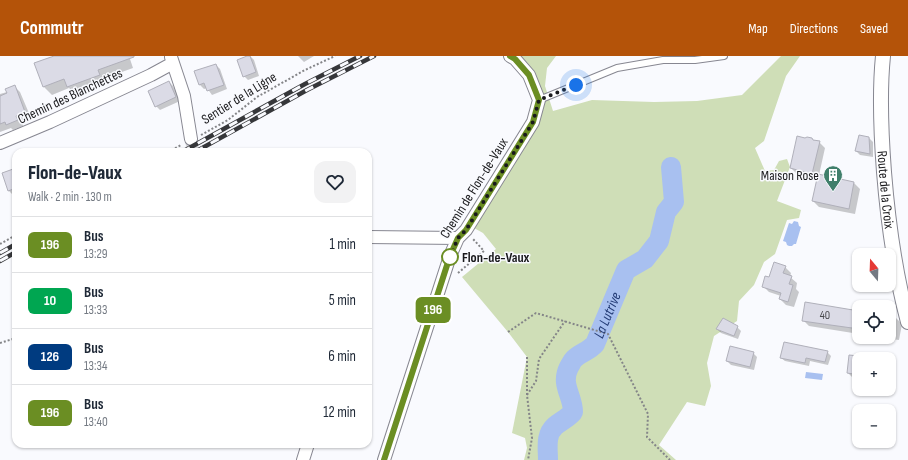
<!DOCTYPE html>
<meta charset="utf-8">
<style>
body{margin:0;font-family:"Sofia Sans Condensed",sans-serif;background:#f2f2f3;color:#1f2937;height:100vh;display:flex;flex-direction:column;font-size:15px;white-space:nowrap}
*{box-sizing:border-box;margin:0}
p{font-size:13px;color:#747a83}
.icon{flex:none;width:22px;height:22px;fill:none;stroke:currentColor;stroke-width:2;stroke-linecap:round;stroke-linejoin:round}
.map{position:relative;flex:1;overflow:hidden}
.details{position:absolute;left:12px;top:92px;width:360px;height:300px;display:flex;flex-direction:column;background:#fff;border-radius:12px;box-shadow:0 1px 3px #0004}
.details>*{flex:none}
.badge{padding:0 8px;border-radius:6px;font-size:14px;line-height:26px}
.needle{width:26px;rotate:341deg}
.tools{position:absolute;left:852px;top:192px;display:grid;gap:8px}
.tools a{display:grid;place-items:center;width:44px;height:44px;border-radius:8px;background:#fff;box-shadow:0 1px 3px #0004;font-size:20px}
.you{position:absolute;width:20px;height:20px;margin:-10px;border:3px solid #fff;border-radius:50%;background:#1a73e8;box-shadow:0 0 0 6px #1a73e833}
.map>.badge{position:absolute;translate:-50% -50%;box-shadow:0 0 0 2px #fff}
.round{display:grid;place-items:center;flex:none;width:42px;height:42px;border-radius:12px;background:#f2f2f3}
.summary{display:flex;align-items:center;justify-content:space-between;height:68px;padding:0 16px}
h1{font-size:19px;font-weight:800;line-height:30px}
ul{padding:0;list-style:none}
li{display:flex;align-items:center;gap:12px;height:56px;padding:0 16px;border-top:1px solid #e0e1e3}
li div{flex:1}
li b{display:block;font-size:15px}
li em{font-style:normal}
li .badge{min-width:44px;font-weight:700;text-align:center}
header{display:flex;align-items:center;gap:24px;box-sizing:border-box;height:56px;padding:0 20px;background:#b45309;color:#fff}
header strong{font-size:19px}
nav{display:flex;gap:22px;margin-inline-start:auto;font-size:14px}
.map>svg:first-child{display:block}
</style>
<header>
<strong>Commutr</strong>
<nav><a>Map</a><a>Directions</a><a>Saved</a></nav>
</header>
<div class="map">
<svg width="908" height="404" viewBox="0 0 908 404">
<rect width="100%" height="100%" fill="#f9fafe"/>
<path fill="#cfdeb7" d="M510 0H556L547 12 545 30 553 55 592 44 654 46 697 45 742 39 781 0H800L786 20 764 85 755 92 765 115 774 114 779 105 787 103 790 111 777 145 801 154 799 162 787 164 775 198 764 206 754 229 739 245 737 265 714 280 707 307 711 330 705 350 687 346 659 389 676 404H524L527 392 525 382 512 377 527 301 508 276 462 221 496 193 483 177 474 172 539 45Z"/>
<path fill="#a8c0f0" d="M794 165 798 166 799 170 801 171 796 188H794L792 190H789L787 189 786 186 783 185 789 167 792 168Z
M806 316 823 318 822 324 805 322Z"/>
<path fill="#0003" d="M56 0H129L133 12 105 22 107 27 76 38 69 32 52 39 44 31 35 8Z
M250 0 254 4 259 20 248 24 244 20Z
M298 0H314L304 6Z
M216 9 220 13 227 33 212 39 207 32 204 33 200 29 195 16Z
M169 26 173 30 180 45 160 54 156 50Z
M14 30 20 36 31 62 22 66 23 70 13 74 11 72 0 76V38L7 36Z
M807 82 819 86 825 92 819 119 854 127 860 133 855 158 819 151 813 145 818 123 797 118 791 112Z
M869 82 873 86V101L860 99 856 95Z
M16 113V137L12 138 8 134Z
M785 211 791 217 790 221 797 227 796 233 799 236 794 251 786 249 780 243 781 240 769 236 763 230 770 223Z
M859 256V278L809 270 803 264Z
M889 260 896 262 902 268 899 284 878 281H889Z
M737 271 741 275 738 283 721 277 717 273Z
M827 296 831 300 828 309 810 305 809 310 785 305 781 302Z
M753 297 757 301 754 314 731 309 727 305Z
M850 300 870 303H859V322L852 321 848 317Z
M883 302 892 303 894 305 892 315 889 314V303H883Z"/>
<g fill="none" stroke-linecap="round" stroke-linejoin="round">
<path stroke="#a8c0f0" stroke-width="20" id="s1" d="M548 404C548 392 545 379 555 370 561 365 568 362 573 356 573 339 560 329 569 311 571 308 572 305 574 303 580 297 589 295 595 288L626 214 645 203 659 185 666 156 674 146 671 111"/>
</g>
<path fill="#dbdbe6" stroke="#b0b0ba" d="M54 0H134V1L98 14 100 19 67 31 64 23 43 31 34 7Z
M247 0H250L256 16 243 21 237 4Z
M216 8 224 29 207 35 204 27 199 29 194 15Z
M169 25 176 41 155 51 148 35Z
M15 29 25 56 16 60 18 64 6 69 5 66 0 68V40L7 37 5 33Z
M859 79 869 81 870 98 855 95Z
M797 80 805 82 807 81 812 82 813 84 820 85 812 118 790 112Z
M16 112V132L8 135 2 117Z
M818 118 854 126 849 153 812 145Z
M774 206 786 210 783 217 792 220 789 228 793 229 788 246 779 243 781 237 762 231 765 220 769 221Z
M805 246 859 255V273L802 265Z
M723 262 738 270 734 280 716 273Z
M784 286 828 295 825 306 806 302 805 307 780 302Z
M730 290 754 296 750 311 726 305Z
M849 299 859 300V319L847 317Z"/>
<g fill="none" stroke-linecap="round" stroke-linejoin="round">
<path stroke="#d7d8dc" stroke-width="12" stroke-dasharray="12 6" stroke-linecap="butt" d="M191 83 193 96"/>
<defs>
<path id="service" d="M539 44 617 12 663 4H695L724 0"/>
<path id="minor" d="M171 1 184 40 191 83
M0 87 50 66 151 19 173 7
M368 181 458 182
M303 404 308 388
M384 404 450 200 458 182 466 174 533 66 539 44 529 19 515 3 510 0"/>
<g id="tertiary">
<path id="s2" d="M883 0C879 39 881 77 884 116 888 166 895 217 908 266"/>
</g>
</defs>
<use href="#service" stroke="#878791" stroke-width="8"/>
<use href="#minor" stroke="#878791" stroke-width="14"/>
<use href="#tertiary" stroke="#878791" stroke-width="16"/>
<path stroke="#848588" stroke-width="2" stroke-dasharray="2 2" stroke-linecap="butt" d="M201 79 228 64 257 41 305 14 335 0
M168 96 181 89
M0 188 16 179
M458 217 484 195 473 183
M508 276 536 257 608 278 648 358 647 381 670 404
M0 287 16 282
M527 301V339L532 382 528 404
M527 339 536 325 539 303 565 265"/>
<use href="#service" stroke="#fff" stroke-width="6"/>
<use href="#minor" stroke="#fff" stroke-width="12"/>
<use href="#tertiary" stroke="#fff" stroke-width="14"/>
<defs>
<path id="rail" d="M182 96 305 28 360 0
M195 96 307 34 374 0
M0 197 16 188
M0 205 16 196"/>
</defs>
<use href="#rail" stroke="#36373a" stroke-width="4.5"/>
<use href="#rail" stroke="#f9fafe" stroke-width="3" stroke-dasharray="9" stroke-linecap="butt"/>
</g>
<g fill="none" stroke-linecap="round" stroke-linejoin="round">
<defs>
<path id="line" d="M384 404 450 200 458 182 466 174 533 66 539 44 529 19 515 3 510 0"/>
</defs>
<use href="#line" stroke="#fff" stroke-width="9"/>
<use href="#line" stroke="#6b8e23" stroke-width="6"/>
<path stroke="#19191c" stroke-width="4" stroke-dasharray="0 7.2" d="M450 201 458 182 466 174 533 66 539 44 576 29"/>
</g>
<defs>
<symbol id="building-pin" viewBox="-11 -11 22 30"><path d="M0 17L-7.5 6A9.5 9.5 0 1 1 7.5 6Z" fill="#407f6b" stroke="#f9fafe"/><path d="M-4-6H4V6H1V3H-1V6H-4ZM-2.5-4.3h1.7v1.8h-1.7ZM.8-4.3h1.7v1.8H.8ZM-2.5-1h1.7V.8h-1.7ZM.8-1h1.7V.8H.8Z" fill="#fff"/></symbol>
</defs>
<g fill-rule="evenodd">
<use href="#building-pin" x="822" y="108" width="22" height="30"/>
</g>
<circle fill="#fff" stroke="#6b8e23" stroke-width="2" cx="450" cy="201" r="8"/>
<g text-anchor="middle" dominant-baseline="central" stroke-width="3" stroke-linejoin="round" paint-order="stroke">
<g font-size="12" fill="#4a4a4e">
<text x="825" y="259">40</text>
</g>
<g font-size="14" fill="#19191c" stroke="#f9fafe">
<text transform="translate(70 40) rotate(-25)">Chemin des Blanchettes</text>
<text transform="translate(239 42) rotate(-32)">Sentier de la Ligne</text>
<text transform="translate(474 132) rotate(-58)">Chemin de Flon-de-Vaux</text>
<text stroke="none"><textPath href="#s2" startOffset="134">Route de la Croix</textPath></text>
</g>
<g font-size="14" fill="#19191c" stroke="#f9fafe" text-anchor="end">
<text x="819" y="119">Maison Rose</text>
</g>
<g font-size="14" font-weight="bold" fill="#19191c" stroke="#f9fafe" text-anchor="start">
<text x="462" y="201">Flon-de-Vaux</text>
</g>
<g font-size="15" font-style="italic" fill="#253d77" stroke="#f9fafe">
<text stroke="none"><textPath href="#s1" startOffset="172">La Lutrive</textPath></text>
</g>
</g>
</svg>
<div class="tools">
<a><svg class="needle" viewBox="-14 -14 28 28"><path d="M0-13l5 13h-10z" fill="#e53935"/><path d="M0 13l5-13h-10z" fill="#747a83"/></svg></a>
<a><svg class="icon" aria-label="locate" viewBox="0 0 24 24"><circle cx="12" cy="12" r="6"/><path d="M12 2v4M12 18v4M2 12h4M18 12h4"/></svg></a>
<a>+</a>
<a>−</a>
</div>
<div class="you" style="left:576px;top:29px"></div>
<b class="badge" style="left:433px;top:254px;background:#6b8e23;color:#fff">196</b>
<section class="details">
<div class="summary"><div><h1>Flon-de-Vaux</h1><p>Walk · 2 min · 130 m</p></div><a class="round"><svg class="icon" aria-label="heart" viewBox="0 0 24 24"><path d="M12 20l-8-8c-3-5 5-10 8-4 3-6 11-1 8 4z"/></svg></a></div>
<ul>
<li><span class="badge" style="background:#6b8e23;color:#fff">196</span><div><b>Bus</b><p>13:29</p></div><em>1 min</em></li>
<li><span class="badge" style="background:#00a651;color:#fff">10</span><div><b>Bus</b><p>13:33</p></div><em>5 min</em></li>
<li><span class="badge" style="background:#003b80;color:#fff">126</span><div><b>Bus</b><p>13:34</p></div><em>6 min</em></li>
<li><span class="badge" style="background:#6b8e23;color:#fff">196</span><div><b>Bus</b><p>13:40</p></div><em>12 min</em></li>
</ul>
</section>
</div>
